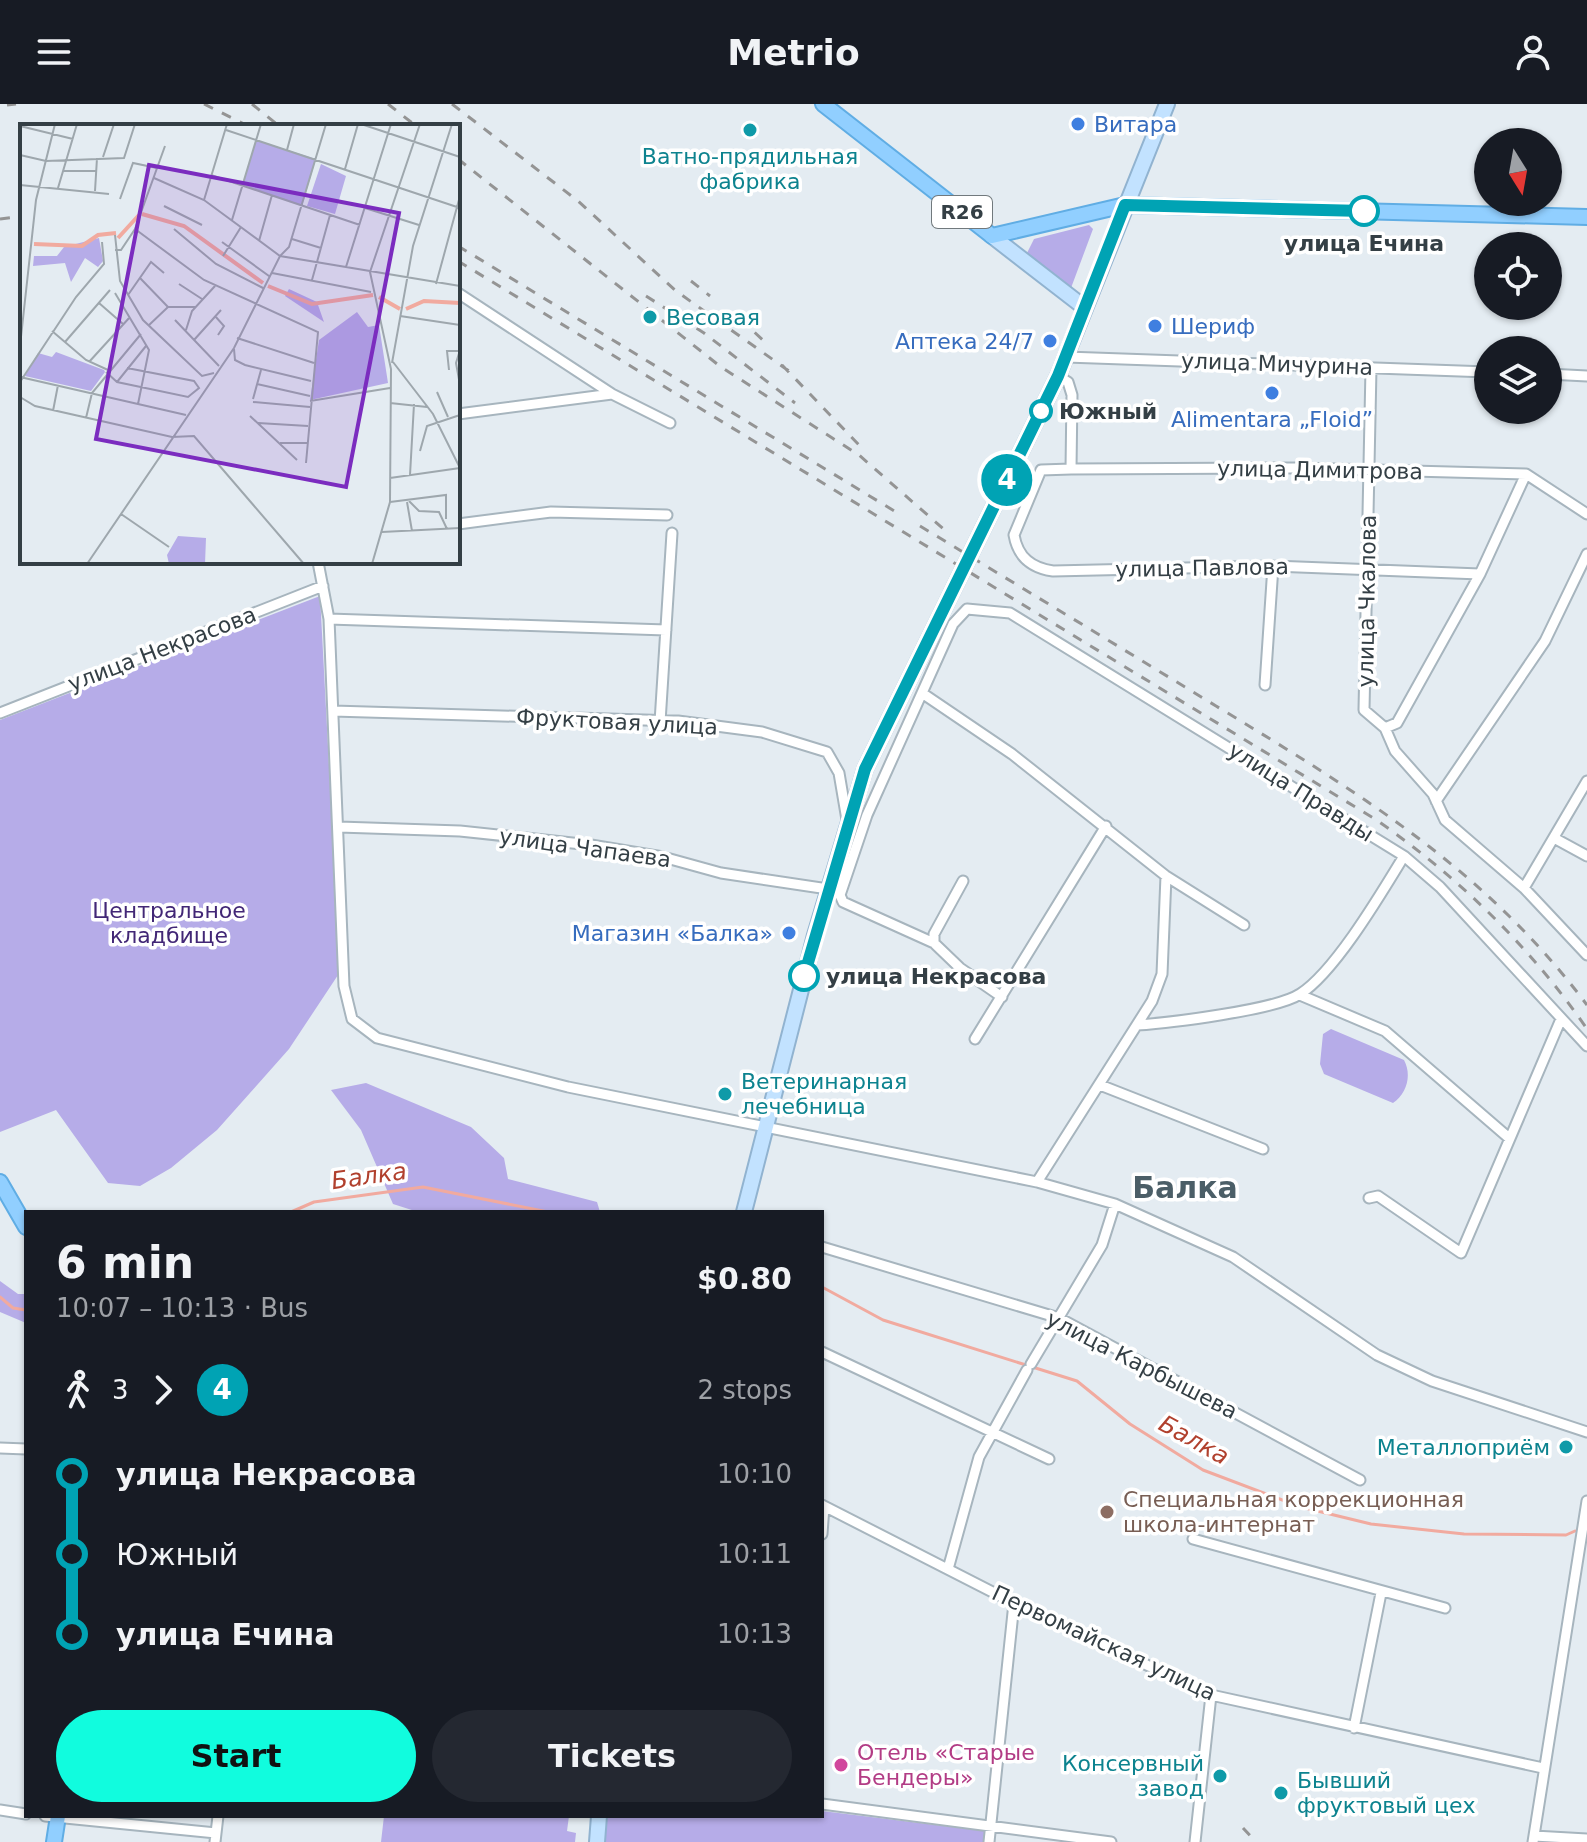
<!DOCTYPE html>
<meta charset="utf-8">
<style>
body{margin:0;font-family:"DejaVu Sans",sans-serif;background:#242831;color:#f1f3f6;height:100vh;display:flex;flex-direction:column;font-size:30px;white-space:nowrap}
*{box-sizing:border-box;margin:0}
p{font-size:26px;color:#9ea1a6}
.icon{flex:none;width:44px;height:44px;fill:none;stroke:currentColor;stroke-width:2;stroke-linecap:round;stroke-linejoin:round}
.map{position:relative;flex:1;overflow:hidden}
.details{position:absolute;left:24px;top:1106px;width:800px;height:608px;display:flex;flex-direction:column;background:#171b24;border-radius:0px;box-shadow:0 2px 6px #0004}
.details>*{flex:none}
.badge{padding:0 16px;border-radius:26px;font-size:28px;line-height:52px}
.needle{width:52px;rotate:169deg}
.controls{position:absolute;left:1474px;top:24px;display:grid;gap:16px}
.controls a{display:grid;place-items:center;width:88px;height:88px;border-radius:50%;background:#171b24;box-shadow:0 2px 6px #0004;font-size:40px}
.map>.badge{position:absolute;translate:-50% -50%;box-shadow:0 0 0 4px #fff}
.legs{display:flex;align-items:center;gap:12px;height:88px;padding:0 32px;font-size:26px}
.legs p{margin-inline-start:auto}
.overview{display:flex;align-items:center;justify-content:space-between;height:136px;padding:0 32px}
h1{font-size:44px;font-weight:700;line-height:60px}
.primary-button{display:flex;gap:16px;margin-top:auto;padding:16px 32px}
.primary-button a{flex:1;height:92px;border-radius:48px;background:#11fcde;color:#111;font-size:32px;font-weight:700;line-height:92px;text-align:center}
.primary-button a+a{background:#242831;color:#f1f3f6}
ul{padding:0 32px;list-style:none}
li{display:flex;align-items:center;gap:28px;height:80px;font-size:30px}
li i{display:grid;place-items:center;width:12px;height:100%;margin:0 10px;background:currentColor}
li i::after{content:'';width:20px;height:20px;margin:-10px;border:6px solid;border-radius:50%;background:#171b24}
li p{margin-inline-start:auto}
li:first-child i{background:linear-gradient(#0000 50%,currentColor 0)}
li:last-child i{background:linear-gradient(currentColor 50%,#0000 0)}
header{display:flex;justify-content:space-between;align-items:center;height:104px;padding:0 32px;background:#171b24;font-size:36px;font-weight:700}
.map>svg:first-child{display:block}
</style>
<header><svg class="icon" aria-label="menu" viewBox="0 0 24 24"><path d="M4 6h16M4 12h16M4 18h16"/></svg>Metrio<svg class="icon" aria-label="person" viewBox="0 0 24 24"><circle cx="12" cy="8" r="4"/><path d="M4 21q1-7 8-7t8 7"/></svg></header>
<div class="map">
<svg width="1587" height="1738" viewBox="0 0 1587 1738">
<rect width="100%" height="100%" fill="#e4ecf2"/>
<path fill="#b6ace8" d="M1089 121 1093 125 1071 184 1026 151 1034 135Z
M320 492 340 868 289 945 217 1026 171 1064 140 1082 108 1079 56 1006 0 1028V616Z
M1331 925 1404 956C1412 971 1407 989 1393 999L1324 970 1320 960 1323 930Z
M366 979 471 1023 504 1054 508 1075 597 1098 600 1108H418L393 1100 361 1026 331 986Z
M0 1177 18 1190H26V1219L0 1208Z
M822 1707 985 1727 984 1738H597L599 1712H822Z
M384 1712H569L567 1727 576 1729 575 1738H381Z"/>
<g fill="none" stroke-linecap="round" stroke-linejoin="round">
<path stroke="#f1aa9f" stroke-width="3" d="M291 1108 314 1098 423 1083 548 1108
M822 1183 883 1216 1077 1277 1130 1320 1203 1366 1301 1403 1371 1420 1464 1430 1566 1431 1575 1427
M0 1193 13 1204 26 1206"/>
<defs>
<path id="street" d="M458 189 612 290 670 319
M1066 253 1488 268
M1371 264 1364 606 1385 624
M1548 270 1587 272
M1058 272 1068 278 1072 291 1071 365
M458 310 612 290
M458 420 551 408 667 411
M318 458 329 515 344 882 352 915 377 934 568 983 1037 1078 1115 1100 1233 1153 1377 1251 1432 1277 1587 1328
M1480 470 1273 462 1053 467C1032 464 1018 454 1014 431L1041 366 1071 365 1298 364 1526 370 1587 410
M329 515 666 526
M1265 581 1273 462
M922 589 1012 650 1166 772 1244 821
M333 607 678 617 762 628 827 648 839 669 847 716
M0 609 323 482
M660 618 672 429
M1385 624 1395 647 1433 690 1445 716 1524 784 1587 851
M1385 624 1397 619 1480 470 1526 370
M1436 697 1545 537 1587 450
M339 723 460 727 591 741 663 753 721 769 828 785 840 791 867 711 953 520 967 505 1010 509 1404 752 1440 783 1587 942
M1554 734 1587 752
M963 777 934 830V839L960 864 1002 893
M1524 784 1587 677
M840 791 843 798 934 839
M1300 891 1385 927 1509 1034
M1137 921C1168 919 1276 906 1300 890 1335 868 1382 788 1404 752
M975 935 1106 722
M1100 981 1263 1045
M1037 1078 1152 897 1162 870 1166 772
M1369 1094 1378 1092 1461 1149 1561 915
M822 1143 1059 1214 1360 1376
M822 1248 1049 1355
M1031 1260 1102 1141 1115 1100
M0 1344 26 1345
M822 1401 1014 1499 1211 1591 1543 1664
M822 1430 824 1402
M1193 1435 1445 1504
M948 1465 979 1353 1027 1266
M1354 1624 1381 1489
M822 1700 1111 1738
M0 1706 26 1710
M45 1712 216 1729
M1534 1732 1587 1735
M215 1738 218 1712
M989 1738 1014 1499
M1195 1738 1211 1591
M1533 1738 1587 1397"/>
<path id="secondary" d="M992 132 1085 204
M744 1108 815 831 865 665 1058 272 1167 0
M597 1738 599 1712"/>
<path id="primary" d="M823 0 992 132 1125 101 1587 113
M0 1078 26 1123
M54 1738 58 1712"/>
</defs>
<use href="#street" stroke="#a7b5be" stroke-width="13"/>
<use href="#secondary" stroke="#91b3d0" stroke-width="18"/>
<use href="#primary" stroke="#60ade4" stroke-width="18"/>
<use href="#street" stroke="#fff" stroke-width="9"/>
<use href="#secondary" stroke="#c2e2ff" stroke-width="14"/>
<use href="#primary" stroke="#91cfff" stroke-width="14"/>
<path stroke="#949494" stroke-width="3" stroke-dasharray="10 10" stroke-linecap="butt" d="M204 0 248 22
M252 0 279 22
M388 0 416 22
M452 0 578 97 676 187 789 267
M7 1 16 0
M458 55 721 263 859 351 947 428
M0 115 22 112
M458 142 896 408
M458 157 1375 715C1457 772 1530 842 1587 925
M691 177 710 192
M646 192 704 229 795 299
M740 215 764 237
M782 261 860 342
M920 422C1019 482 1118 542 1216 602 1358 688 1486 766 1587 901
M1243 1724 1256 1738"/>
</g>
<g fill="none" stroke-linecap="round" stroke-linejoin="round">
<defs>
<path id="line-1" d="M804 872 865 665 1058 272 1125 101 1364 107"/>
</defs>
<use href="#line-1" stroke="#fff" stroke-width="18"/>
<use href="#line-1" stroke="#00a3b4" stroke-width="12"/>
</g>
<g fill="#3f7fe0" stroke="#fff" stroke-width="3">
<circle cx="1078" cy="20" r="8"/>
<circle cx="1155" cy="222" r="8"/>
<circle cx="1050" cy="237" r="8"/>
<circle cx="1272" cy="289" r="8"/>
<circle cx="789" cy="829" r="8"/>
</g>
<g fill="#0f9aa8" stroke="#fff" stroke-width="3">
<circle cx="750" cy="26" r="8"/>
<circle cx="650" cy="213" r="8"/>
<circle cx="725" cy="990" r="8"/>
<circle cx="1566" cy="1343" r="8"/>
<circle cx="1220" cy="1672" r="8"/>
<circle cx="1281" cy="1689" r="8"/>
</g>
<g fill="#fff" stroke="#00a3b4" stroke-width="4">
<circle cx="1364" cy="107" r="14"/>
<circle cx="1041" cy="307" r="10"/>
<circle cx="804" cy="872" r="14"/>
</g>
<circle fill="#8d6e63" stroke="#fff" stroke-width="3" cx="1107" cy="1408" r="8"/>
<circle fill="#d1479c" stroke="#fff" stroke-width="3" cx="841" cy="1661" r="8"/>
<g text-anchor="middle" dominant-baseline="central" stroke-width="7" stroke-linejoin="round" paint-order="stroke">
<rect fill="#fff" stroke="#71797d" stroke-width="2" x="932" y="92" width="60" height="32" rx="6"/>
<g font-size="20" font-weight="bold" fill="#343f45">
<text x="962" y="108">R26</text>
</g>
<g font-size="22" fill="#366cbe" stroke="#fff" text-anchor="start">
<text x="1094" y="20">Витара</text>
<text x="1171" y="222">Шериф</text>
<text x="1034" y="237" text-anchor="end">Аптека 24/7</text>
<text x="1272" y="315" text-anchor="middle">Alimentara „Floid”</text>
<text x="773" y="829" text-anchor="end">Магазин «Балка»</text>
</g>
<g font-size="22" fill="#0d838f" stroke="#fff" text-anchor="start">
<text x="750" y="52" text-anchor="middle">Ватно-прядильная<tspan x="750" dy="25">фабрика</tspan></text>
<text x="666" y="213">Весовая</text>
<text x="741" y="977">Ветеринарная<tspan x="741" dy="25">лечебница</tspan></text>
<text x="1550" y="1343" text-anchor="end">Металлоприём</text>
<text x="1204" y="1659" text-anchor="end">Консервный<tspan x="1204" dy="25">завод</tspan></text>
<text x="1297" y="1676">Бывший<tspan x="1297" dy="25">фруктовый цех</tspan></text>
</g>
<g font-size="22" font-weight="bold" fill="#343f45" stroke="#fff" text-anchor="start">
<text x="1364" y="139" text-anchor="middle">улица Ечина</text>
<text x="1059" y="307">Южный</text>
<text x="826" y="872">улица Некрасова</text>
</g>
<g font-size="22" fill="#343f45" stroke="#fff">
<text transform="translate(1277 260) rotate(2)">улица Мичурина</text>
<text transform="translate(1320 366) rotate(1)">улица Димитрова</text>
<text transform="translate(1202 464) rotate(-1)">улица Павлова</text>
<text transform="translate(1367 497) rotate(-89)">улица Чкалова</text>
<text transform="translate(162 545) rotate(-21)">улица Некрасова</text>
<text transform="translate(617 618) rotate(3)">Фруктовая улица</text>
<text transform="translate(1301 688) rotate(32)">улица Правды</text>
<text transform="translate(585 744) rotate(8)">улица Чапаева</text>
<text transform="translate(1142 1261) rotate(27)">улица Карбышева</text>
<text transform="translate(1104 1539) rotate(25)">Первомайская улица</text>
</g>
<g font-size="22" fill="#422776" stroke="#fff">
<text x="169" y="806">Центральное<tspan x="169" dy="25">кладбище</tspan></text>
</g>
<g font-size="22" fill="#785e54" stroke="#fff" text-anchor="start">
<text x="1123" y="1395">Специальная коррекционная<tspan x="1123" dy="25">школа-интернат</tspan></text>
</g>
<g font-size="22" fill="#b23c85" stroke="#fff" text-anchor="start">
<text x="857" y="1648">Отель «Старые<tspan x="857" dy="25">Бендеры»</tspan></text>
</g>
<g font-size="24" font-style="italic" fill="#b1402d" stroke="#fff">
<text transform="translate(369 1072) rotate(-8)">Балка</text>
<text transform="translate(1194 1336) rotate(29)">Балка</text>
</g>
<g font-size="30" font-weight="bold" fill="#4b5e67" stroke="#fff">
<text x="1185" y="1083">Балка</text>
</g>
</g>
<g transform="translate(20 20)">
<rect width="440" height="440" fill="#e4ecf2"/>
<path d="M236 16 296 35 282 82 223 61ZM301 40 326 52 315 90 287 82ZM79 114 83 137 78 143 65 134 51 158 45 139 13 142 14 132H37L44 123ZM269 165 297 178 304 198 265 172ZM337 188 348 203 359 201 368 259 290 276 299 216ZM36 228 84 246 85 248 71 267 5 252 18 229 32 233ZM158 412 186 414 185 440H149L147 431Z" fill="#b6ace8"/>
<path fill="none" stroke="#f1aa9f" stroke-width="4" d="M122 90 164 102 243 159M98 114 119 91M14 120 62 122 78 111 96 109M248 162 292 180 353 171M359 173 380 185M386 185 404 177 440 179"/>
<path fill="none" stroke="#9ea7ad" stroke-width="2" d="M341 0 440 33M0 2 53 15M206 6 440 84M267 26 274 0M0 31 26 37 104 34 115 0M83 33 94 0M325 45 338 0M44 47H76M191 51 340 101M134 54 184 76 260 132 440 162M0 61 89 70M38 64 57 0M75 67 77 34M100 75 113 39 137 44M184 76 207 0M144 82 182 101M345 84 399 101M212 96 241 0M115 105 184 156 298 208 286 339M154 105 196 140 243 164M95 111 100 157 123 196 182 252 194 249M272 115 301 124M239 117 252 71M202 118 249 152M95 126H101L115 105 145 22M203 132 221 103M326 143 371 0M252 149 351 168M120 154 148 183M292 156 310 91M159 160 182 175M416 160 440 72M95 169 129 226 118 280M108 171 131 138 144 149M79 179 103 200M195 192 204 202 198 211M380 192 440 201M155 196 199 242M128 202 148 183H175M166 206 172 187 195 162M32 207 66 236 88 246M217 214 294 239M174 216 201 186M45 218 90 166M0 222 16 76 35 0M214 225 215 236 225 241 291 257M440 226 436 239 440 261M69 238 110 193M373 238 413 290 440 344M372 239 393 122 432 0M429 246 427 227H439M86 248 97 258 168 273 179 264 174 257 107 244M0 253 166 291M0 258 56 173 84 140 82 118M97 258 126 222M237 260 290 272M417 268 428 293M0 273 15 282 152 313 174 312 284 440M233 275 241 246M290 277 370 264M233 278 290 283M370 279 407 283M33 287 38 261M230 292 277 336M66 294 72 269 121 210M238 299 288 302M260 319H287M400 327 407 302 440 291M390 351 394 280M370 354 440 344M389 377 399 387 419 388 427 405M370 378 426 371V395M387 378 392 407M101 390 149 423M362 408 440 404M67 440 214 224 260 132 269 123 306 0M352 440 370 378 371 245 350 148 400 0"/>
<path fill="#7b2cbf" fill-opacity="0.15" stroke="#7b2cbf" stroke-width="4" d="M129 41 379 89 326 363 76 315Z"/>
<rect width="440" height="440" fill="none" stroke="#343f45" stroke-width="4"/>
</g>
</svg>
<div class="controls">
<a><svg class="needle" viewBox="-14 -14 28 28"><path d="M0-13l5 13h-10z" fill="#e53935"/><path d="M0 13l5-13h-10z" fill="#9ea1a6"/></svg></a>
<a><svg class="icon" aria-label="locate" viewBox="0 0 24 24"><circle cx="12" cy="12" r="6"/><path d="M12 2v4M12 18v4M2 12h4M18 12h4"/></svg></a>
<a><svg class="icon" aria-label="layers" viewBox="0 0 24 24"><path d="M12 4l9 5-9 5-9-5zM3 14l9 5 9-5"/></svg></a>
</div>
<b class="badge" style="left:1007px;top:376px;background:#00a3b4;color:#fff">4</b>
<section class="details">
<div class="overview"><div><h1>6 min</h1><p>10:07 – 10:13 · Bus</p></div><b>$0.80</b></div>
<div class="legs"><svg class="icon" aria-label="walk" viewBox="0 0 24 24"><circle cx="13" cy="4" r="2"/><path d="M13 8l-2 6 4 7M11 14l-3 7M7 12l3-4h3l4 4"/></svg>3<svg class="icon" aria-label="forward" viewBox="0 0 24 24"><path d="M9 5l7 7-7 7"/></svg><b class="badge" style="background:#00a3b4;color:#fff">4</b><p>2 stops</p></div>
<ul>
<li><i style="color:#00a3b4"></i><b>улица Некрасова</b><p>10:10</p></li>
<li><i style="color:#00a3b4"></i><span>Южный</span><p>10:11</p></li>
<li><i style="color:#00a3b4"></i><b>улица Ечина</b><p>10:13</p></li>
</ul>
<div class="primary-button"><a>Start</a><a>Tickets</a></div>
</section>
</div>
